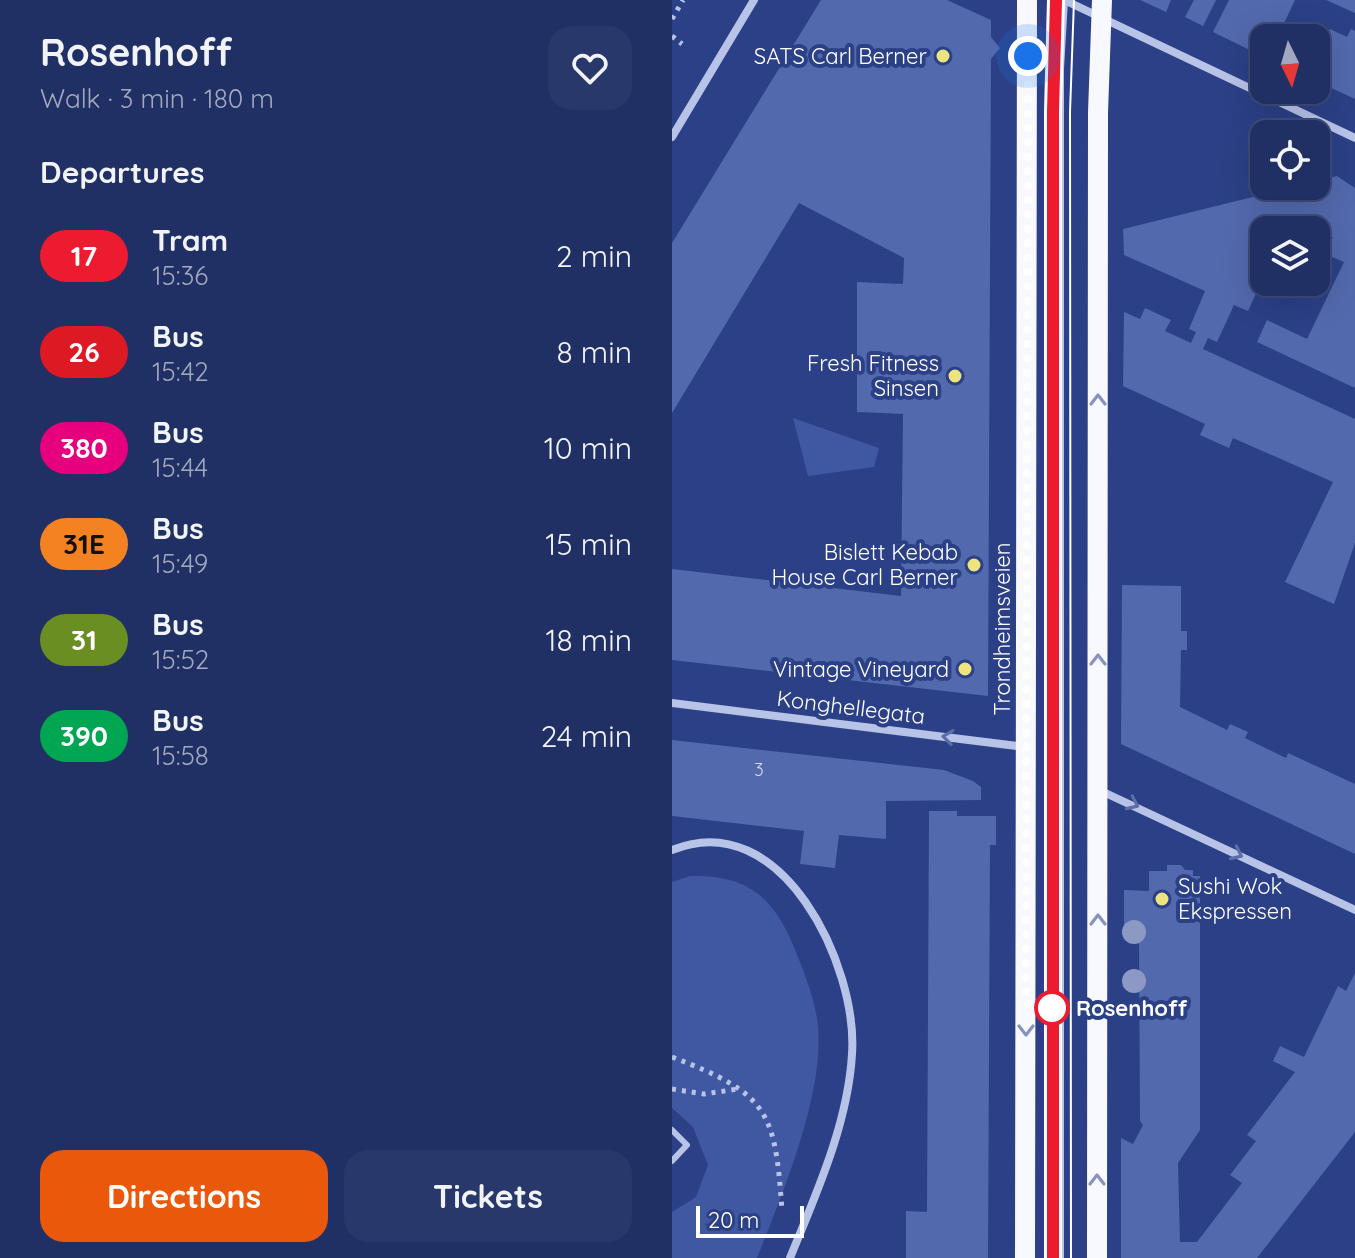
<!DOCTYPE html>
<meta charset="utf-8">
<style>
body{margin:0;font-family:Quicksand,sans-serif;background:#28386a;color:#f1f3f6;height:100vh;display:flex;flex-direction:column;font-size:30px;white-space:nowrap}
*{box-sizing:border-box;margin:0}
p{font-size:26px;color:#a2a9bf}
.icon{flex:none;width:44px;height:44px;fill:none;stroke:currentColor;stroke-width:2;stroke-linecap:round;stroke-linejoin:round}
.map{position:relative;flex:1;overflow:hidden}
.details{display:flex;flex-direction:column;background:#203064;width:672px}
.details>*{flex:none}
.badge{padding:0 16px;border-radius:26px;font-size:28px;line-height:52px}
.needle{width:52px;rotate:175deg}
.fabs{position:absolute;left:578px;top:24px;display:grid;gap:16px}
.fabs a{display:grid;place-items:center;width:80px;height:80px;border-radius:16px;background:#203064;box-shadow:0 8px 32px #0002,0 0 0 2px #3d4b78;font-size:40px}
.scale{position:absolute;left:24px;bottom:20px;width:108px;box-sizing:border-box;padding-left:8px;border:4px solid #fff;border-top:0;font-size:22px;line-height:28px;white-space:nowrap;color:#fff;-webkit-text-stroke:6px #2b4086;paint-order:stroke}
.you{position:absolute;width:40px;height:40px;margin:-20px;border:6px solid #fff;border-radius:50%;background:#1a73e8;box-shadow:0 0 0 12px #1a73e833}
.map>.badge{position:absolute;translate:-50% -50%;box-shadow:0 0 0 4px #fff}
h2{padding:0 40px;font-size:30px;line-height:72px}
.round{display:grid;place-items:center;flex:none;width:84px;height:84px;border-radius:24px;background:#28386a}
.head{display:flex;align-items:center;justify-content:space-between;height:136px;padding:0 40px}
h1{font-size:38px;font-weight:700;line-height:60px}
.button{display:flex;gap:16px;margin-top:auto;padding:16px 40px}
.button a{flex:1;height:92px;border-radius:24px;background:#ea580c;color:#fff;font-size:32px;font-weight:700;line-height:92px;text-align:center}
.button a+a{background:#28386a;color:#f1f3f6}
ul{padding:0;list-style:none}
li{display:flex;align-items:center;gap:24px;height:96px;padding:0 40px}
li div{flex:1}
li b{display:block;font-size:30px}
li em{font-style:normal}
li .badge{min-width:88px;font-weight:700;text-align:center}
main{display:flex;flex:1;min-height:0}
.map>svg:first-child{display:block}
</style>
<main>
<section class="details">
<div class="head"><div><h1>Rosenhoff</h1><p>Walk · 3 min · 180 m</p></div><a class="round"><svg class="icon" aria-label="heart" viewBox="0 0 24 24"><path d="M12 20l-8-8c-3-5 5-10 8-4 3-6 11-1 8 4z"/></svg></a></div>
<h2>Departures</h2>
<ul>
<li><span class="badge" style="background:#ed1b2f;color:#fff">17</span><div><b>Tram</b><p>15:36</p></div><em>2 min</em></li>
<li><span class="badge" style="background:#dd1923;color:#fff">26</span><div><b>Bus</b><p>15:42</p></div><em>8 min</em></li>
<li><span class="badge" style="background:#e6007e;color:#fff">380</span><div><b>Bus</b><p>15:44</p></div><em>10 min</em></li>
<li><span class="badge" style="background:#f58220;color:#111">31E</span><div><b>Bus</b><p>15:49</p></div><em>15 min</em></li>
<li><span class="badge" style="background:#6b8e23;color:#fff">31</span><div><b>Bus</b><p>15:52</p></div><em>18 min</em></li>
<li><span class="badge" style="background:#00a651;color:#fff">390</span><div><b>Bus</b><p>15:58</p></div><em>24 min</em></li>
</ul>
<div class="button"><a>Directions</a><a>Tickets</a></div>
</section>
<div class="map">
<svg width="683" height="1258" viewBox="0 0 683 1258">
<rect width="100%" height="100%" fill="#2b4086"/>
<path fill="#4058a2" d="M121 418 207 448 202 467 136 476Z
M18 876C68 875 96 890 118 938 129 964 140 990 145 1018 156 1086 110 1195 85 1258H0V1212L24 1197 36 1165 21 1127 0 1108V882Z"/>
<path fill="#5369ad" d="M149 0H275L319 20V37L328 48 319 59 316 696 0 660V569L229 596 231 414 185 412V282L231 284 232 258 127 203 0 413V243Z
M468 0H499L494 12Z
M522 0H544L531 26 513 17Z
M557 0H623L605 38H592V57L541 32Z
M654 0H683V13Z
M658 29 675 37 679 29 683 31V99L644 81V58Z
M665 176 683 188V388L585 342 595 320 635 339 672 262 653 254 661 237 644 238V230H592V276L576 311 562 305 545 342 536 338 531 349 683 419V543L662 604 613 582 661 482 561 438 557 448 528 435 533 424 451 386 452 312 468 319 473 308 499 320 493 331 519 343 524 332 517 329 533 291 452 255 451 229 625 186H644V181Z
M450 585 509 586V631H515V650H509L508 707 555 730 558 724 576 732 573 738 614 758 616 753 683 784V854L449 744Z
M0 740 272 770 301 781 309 787V800L214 801V839L167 835 163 868 128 864 132 831 0 816Z
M257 811H285V816H324V845H318L316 1258H234V1211L255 1212Z
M495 865H509L513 870H521V876H528V1130L506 1163 508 1242H525L570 1183 558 1175 584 1141 575 1135 623 1072 601 1061 608 1046 632 1057 666 986 674 991 683 973V1132L585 1258H449V1138L461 1144 471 1125 468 1121 467 933H452V890L477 891V871H495Z"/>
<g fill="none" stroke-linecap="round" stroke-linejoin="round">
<path stroke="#b7c3e7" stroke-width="5" stroke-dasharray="4 6" stroke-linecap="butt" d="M0 19 11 0
M0 36 10 44
M0 1057C97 1094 103 1111 110 1211
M0 1089 32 1094 66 1089"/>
<path stroke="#b7c3e7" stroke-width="6" d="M0 1130 15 1145 0 1161
M389 1258V69L393 0"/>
<path stroke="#b7c3e7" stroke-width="8" d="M392 0 683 138
M0 137 82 0
M0 703 353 747
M427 790 683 910
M0 850C110 805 186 966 180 1054 176 1124 144 1194 118 1258"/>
<path stroke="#f8f9fe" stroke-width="20" d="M353 1258 355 0
M425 1258 426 113 430 0"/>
<path stroke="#fff" stroke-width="2" d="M381 1258V112L384 0
M399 1258 398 112 402 0"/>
</g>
<g fill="#8b99c4">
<circle cx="462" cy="932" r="12"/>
<circle cx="462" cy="981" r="12"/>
</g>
<defs><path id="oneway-chevron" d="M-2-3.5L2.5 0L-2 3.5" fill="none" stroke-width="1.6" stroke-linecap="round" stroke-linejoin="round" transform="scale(2)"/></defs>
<g stroke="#8793bc">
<use href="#oneway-chevron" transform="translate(426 400) rotate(-90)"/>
<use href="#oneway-chevron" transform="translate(426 660) rotate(-90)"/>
<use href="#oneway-chevron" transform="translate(426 920) rotate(-90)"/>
<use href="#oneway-chevron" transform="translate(354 1030) rotate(90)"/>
<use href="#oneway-chevron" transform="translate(425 1180) rotate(-90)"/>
</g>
<g stroke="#5c6ea8">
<use href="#oneway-chevron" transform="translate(276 737) rotate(-173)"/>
<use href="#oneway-chevron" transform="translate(461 804) rotate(25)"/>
<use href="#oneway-chevron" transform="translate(565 854) rotate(25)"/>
</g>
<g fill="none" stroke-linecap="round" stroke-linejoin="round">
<defs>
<path id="line" d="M381 1258V112L384 0"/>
</defs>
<use href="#line" stroke="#fff" stroke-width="18"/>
<use href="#line" stroke="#ed1b2f" stroke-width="12"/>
<path stroke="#fff" stroke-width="8" stroke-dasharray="0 14.4" d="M356 56 354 1004 380 1008"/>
</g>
<g fill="#ede47f" stroke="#2b4086" stroke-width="3">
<circle cx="271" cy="56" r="8"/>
<circle cx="283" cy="376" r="8"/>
<circle cx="302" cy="565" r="8"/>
<circle cx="293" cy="669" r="8"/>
<circle cx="490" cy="899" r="8"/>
</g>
<circle fill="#fff" stroke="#ed1b2f" stroke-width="4" cx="380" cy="1008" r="16"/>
<g text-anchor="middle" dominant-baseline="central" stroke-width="8" stroke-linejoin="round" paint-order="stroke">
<g font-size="18" fill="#d4daea">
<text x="87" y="769">3</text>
</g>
<g font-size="22" fill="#fff" stroke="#2b4086" text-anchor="end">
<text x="255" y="56">SATS Carl Berner</text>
<text x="267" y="363">Fresh Fitness<tspan x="267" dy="25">Sinsen</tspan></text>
<text x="286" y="552">Bislett Kebab<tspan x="286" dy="25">House Carl Berner</tspan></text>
<text x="277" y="669">Vintage Vineyard</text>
<text x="506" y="886" text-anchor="start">Sushi Wok<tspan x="506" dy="25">Ekspressen</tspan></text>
</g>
<g font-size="22" fill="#fff" stroke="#2b4086">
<text transform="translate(330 629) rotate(-90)">Trondheimsveien</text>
<text transform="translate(179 707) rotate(7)">Konghellegata</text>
</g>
<g font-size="22" font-weight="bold" fill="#fff" stroke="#2b4086" text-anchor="start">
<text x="404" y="1008">Rosenhoff</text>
</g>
</g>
</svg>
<div class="fabs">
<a><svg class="needle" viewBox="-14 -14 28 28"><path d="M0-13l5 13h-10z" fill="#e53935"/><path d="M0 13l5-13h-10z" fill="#a2a9bf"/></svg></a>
<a><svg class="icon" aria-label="locate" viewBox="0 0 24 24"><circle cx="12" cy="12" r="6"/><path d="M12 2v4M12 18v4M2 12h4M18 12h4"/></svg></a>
<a><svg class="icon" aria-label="layers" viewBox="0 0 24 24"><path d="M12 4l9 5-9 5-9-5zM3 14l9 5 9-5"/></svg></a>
</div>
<div class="scale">20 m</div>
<div class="you" style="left:356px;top:56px"></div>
</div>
</main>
